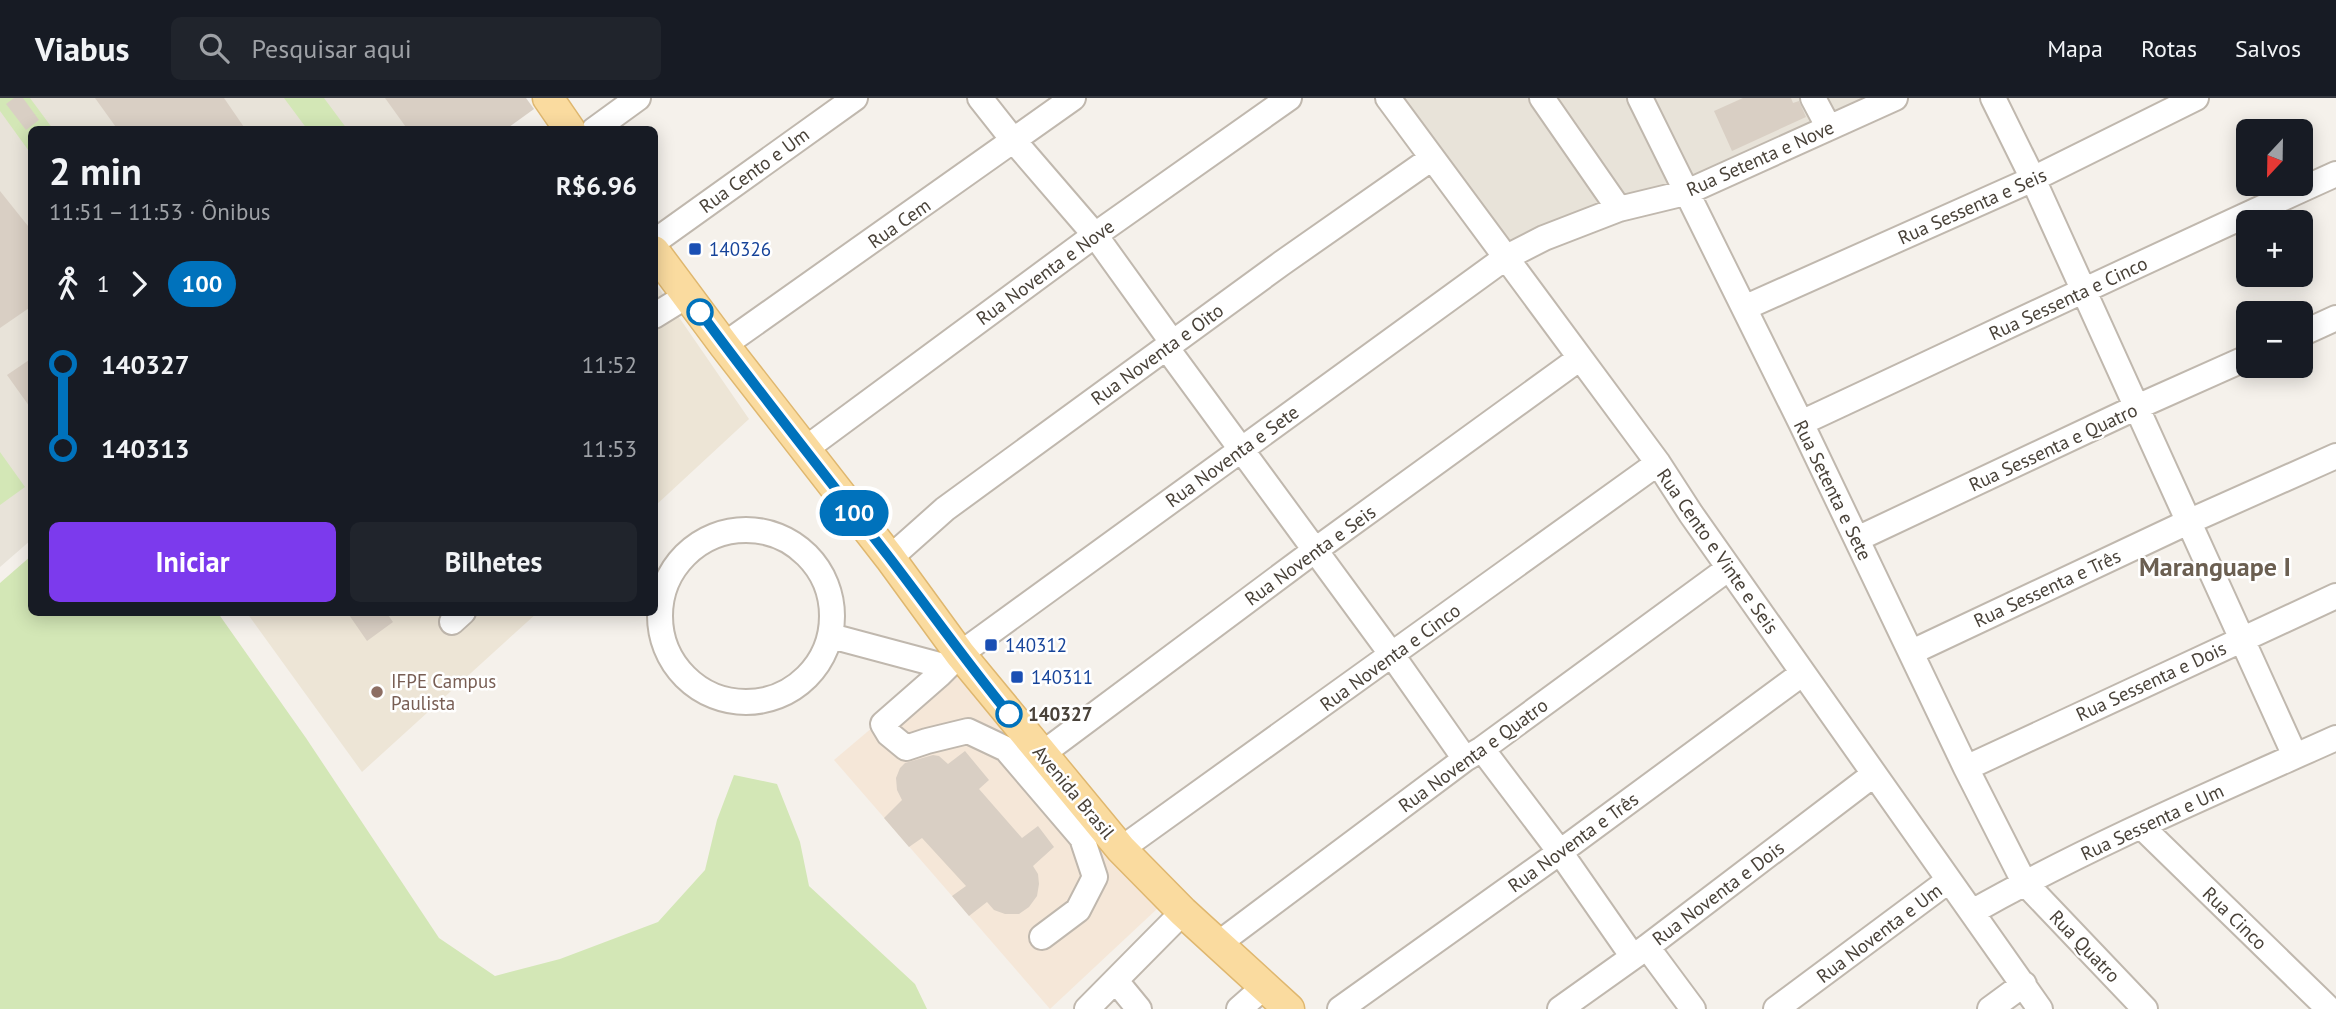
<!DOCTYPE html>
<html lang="pt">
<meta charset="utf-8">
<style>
body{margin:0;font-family:"PT Sans",sans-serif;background:#20242c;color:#f1f3f6;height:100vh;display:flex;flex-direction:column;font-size:26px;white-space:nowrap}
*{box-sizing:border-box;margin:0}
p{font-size:23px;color:#9ea1a6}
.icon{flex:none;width:38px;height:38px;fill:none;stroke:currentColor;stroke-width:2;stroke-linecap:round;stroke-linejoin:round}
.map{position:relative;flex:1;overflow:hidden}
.panel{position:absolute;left:28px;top:28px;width:630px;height:490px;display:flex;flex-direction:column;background:#171b24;border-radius:10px;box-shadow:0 4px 18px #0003}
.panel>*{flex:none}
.badge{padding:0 14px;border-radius:23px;font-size:24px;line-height:46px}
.needle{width:46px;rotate:202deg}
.tools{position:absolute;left:2236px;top:21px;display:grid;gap:14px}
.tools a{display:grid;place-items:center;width:77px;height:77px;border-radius:10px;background:#171b24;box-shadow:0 4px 18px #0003;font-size:35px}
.map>.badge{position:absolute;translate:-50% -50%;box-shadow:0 0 0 4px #fff}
.legs{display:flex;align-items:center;gap:10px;height:77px;padding:0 21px;font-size:23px}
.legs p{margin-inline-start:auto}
.headline{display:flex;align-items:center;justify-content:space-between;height:119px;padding:0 21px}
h1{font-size:38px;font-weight:600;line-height:52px}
.action{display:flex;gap:14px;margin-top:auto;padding:14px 21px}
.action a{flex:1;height:80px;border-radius:10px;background:#7c3aed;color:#fff;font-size:28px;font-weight:600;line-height:80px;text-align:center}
.action a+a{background:#20242c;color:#f1f3f6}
ul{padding:0 21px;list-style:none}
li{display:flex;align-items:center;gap:24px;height:84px;font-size:26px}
li i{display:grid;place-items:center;width:10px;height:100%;margin:0 9px;background:currentColor}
li i::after{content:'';width:18px;height:18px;margin:-9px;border:5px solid;border-radius:50%;background:#171b24}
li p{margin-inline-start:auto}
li:first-child i{background:linear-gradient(#0000 50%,currentColor 0)}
li:last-child i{background:linear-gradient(currentColor 50%,#0000 0)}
header{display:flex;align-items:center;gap:42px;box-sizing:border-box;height:98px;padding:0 35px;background:#171b24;border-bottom:2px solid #363941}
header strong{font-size:33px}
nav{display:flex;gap:38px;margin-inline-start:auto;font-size:24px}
.search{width:490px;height:63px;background:#20242c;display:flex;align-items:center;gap:18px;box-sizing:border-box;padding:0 24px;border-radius:10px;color:#9ea1a6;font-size:26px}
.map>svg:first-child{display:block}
</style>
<header>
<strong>Viabus</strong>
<div class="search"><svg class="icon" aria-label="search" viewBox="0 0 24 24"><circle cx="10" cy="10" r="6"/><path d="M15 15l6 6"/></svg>Pesquisar aqui</div>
<nav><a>Mapa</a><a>Rotas</a><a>Salvos</a></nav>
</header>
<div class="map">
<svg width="2336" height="911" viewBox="0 0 2336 911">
<rect width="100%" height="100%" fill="#f5f1eb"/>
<path fill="#e8e3d9" d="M0 0H450L473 31 32 32 31 442 0 469Z
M1386 0H1872L1505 160Z"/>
<path fill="#f5e7d8" d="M951 563 1158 810 1050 911 834 662Z"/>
<path fill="#ede5d6" d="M654 183 749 321 655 408H654Z
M247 515H537L362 674Z"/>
<path fill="#d3e7b6" d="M0 0H30L53 31 32 32 31 56 0 13Z
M284 0H324L347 31H307Z
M0 354 25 389 0 407Z
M31 458 32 514 218 515 306 640 439 840 495 878 560 861 658 824 705 772 717 722 734 677 777 686 800 744 809 788 915 886 927 911H0V485Z"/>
<path fill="#d9cfc4" d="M14 0H23L39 22 26 32 6 6Z
M95 0H224L246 32H118Z
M385 0H526L534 11 505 32H408Z
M1743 0H1791L1793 5 1799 3 1806 19 1732 53 1714 13Z
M0 93 32 133V208L0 230Z
M32 260V312L7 277Z
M347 514H386L393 524 367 543Z
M965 653 989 682 979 691 1022 740 1038 728 1054 749 1033 768 1038 776 1039 786 1037 798 1029 809 1019 816H1005L994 812 987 804 969 818 952 798 966 788 922 740 909 749 884 720 902 702 897 692 896 680 900 670 905 665 933 657 939 658 948 666Z"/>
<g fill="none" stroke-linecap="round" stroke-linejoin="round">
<defs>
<path id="minor" d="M980 0 1014 43 1095 137 1172 244
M1388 0 1658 365 1691 416 2040 911
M1542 0 1619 111
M1640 0 1801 325 1966 670 2024 784 2145 911
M1813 0 1829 30
M1993 0 2033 81 2295 658
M594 32 638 0
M654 144 855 0
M1744 210 2033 81 2196 0
M654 218 688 197
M2301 236 2336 220
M724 247 1073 0
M1166 249 1392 557 1465 661
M1801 325C1979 242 2157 157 2336 76
M804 352 1095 137 1289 0
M660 518a86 86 0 1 1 172 0a86 86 0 1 1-172 0Z
M1857 441 2137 309 2249 259
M890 460 945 411 1282 165 1432 60
M452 524 463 514
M831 538 947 569
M1912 554 2188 424 2336 358
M1482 651 1560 754 1633 859
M1042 656 1314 453 1580 260
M1966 670 2336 498
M2142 729 2329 911
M1121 751 1658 365
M1972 814C2089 748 2213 695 2336 640
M1042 839 1078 812 1095 779 1082 740 1006 651 968 633 927 643 906 650 889 636 883 626 939 577 960 556 1505 160 1544 140 1619 111 1685 95 1895 0
M1218 846 1465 661 1482 651 1729 470
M1647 849 1693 911
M1116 883 1139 911
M1087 911 1183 814
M1239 911 1264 889
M1340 911 1560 754 1803 575
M1560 911 1647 849 1873 677
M1776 911 1948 783
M1990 911 2024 886"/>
<path id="major" d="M548 0 570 32
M654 153 724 247 890 460 960 556 1121 751 1183 814 1289 911"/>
</defs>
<use href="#minor" stroke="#c0b8ae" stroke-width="28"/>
<use href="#major" stroke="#dfb76f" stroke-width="33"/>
<use href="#minor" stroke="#fff" stroke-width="24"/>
<use href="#major" stroke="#fadb9f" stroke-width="30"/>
</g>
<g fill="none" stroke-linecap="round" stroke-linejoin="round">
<defs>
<path id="line-1" d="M700 214C761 297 826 378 889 459 929 511 967 565 1009 616"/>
</defs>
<use href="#line-1" stroke="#fff" stroke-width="16"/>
<use href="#line-1" stroke="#0072bc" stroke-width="10"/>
</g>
<g fill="#1a4fb4" stroke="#fff" stroke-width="2.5">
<rect x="688" y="144" width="14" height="14" rx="3.5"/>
<rect x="984" y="540" width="14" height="14" rx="3.5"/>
<rect x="1010" y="572" width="14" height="14" rx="3.5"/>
</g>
<g fill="#fff" stroke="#0072bc" stroke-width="3.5">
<circle cx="700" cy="214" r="12"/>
<circle cx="1009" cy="616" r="12"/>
</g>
<circle fill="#8d6e63" stroke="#fff" stroke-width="2.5" cx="377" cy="594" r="7"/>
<g text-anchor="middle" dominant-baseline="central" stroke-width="5" stroke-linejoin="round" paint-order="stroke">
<g font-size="19" fill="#494239" stroke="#fff">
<text transform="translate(1760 60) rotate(-24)">Rua Setenta e Nove</text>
<text transform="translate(754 72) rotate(-36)">Rua Cento e Um</text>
<text transform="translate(1972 108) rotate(-24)">Rua Sessenta e Seis</text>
<text transform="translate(899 125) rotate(-35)">Rua Cem</text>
<text transform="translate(1045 174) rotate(-36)">Rua Noventa e Nove</text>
<text transform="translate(2068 200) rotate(-25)">Rua Sessenta e Cinco</text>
<text transform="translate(1157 256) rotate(-36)">Rua Noventa e Oito</text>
<text transform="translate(2053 349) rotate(-25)">Rua Sessenta e Quatro</text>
<text transform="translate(1232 358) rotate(-36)">Rua Noventa e Sete</text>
<text transform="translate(1833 392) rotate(64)">Rua Setenta e Sete</text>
<text transform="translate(1718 453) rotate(55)">Rua Cento e Vinte e Seis</text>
<text transform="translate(1310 457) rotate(-36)">Rua Noventa e Seis</text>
<text transform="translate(2047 490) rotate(-25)">Rua Sessenta e Três</text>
<text transform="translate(1390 559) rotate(-36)">Rua Noventa e Cinco</text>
<text transform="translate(2151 583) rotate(-25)">Rua Sessenta e Dois</text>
<text transform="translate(1473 657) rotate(-36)">Rua Noventa e Quatro</text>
<text transform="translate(1074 694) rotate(50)">Avenida Brasil</text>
<text transform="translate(2152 724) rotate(-25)">Rua Sessenta e Um</text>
<text transform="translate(1573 744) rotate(-36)">Rua Noventa e Três</text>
<text transform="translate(1718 795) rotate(-37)">Rua Noventa e Dois</text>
<text transform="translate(2235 820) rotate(44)">Rua Cinco</text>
<text transform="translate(1879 835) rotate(-37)">Rua Noventa e Um</text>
<text transform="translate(2085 848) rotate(46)">Rua Quatro</text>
</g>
<g font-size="19" fill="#164399" stroke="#fff" text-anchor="start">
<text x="709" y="151">140326</text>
<text x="1005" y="547">140312</text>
<text x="1031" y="579">140311</text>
</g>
<g font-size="19" fill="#785e54" stroke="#fff" text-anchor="start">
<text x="391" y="583">IFPE Campus<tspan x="391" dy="22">Paulista</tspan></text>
</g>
<g font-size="19" font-weight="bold" fill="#494239" stroke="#fff" text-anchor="start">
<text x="1028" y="616">140327</text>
</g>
<g font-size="26" font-weight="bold" fill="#6b5f51" stroke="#fff">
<text x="2215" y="468">Maranguape I</text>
</g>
</g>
</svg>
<div class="tools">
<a><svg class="needle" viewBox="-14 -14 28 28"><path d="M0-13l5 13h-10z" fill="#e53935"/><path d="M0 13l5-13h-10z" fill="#9ea1a6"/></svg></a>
<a>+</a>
<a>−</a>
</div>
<b class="badge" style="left:854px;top:415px;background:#0072bc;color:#fff">100</b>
<section class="panel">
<div class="headline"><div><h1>2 min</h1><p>11:51 – 11:53 · Ônibus</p></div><b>R$6.96</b></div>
<div class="legs"><svg class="icon" aria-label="walk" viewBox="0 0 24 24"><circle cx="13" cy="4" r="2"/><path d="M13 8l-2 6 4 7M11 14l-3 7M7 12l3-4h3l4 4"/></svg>1<svg class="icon" aria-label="forward" viewBox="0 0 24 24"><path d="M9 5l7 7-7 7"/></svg><b class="badge" style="background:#0072bc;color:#fff">100</b></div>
<ul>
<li><i style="color:#0072bc"></i><b>140327</b><p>11:52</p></li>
<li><i style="color:#0072bc"></i><b>140313</b><p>11:53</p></li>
</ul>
<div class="action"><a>Iniciar</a><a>Bilhetes</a></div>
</section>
</div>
